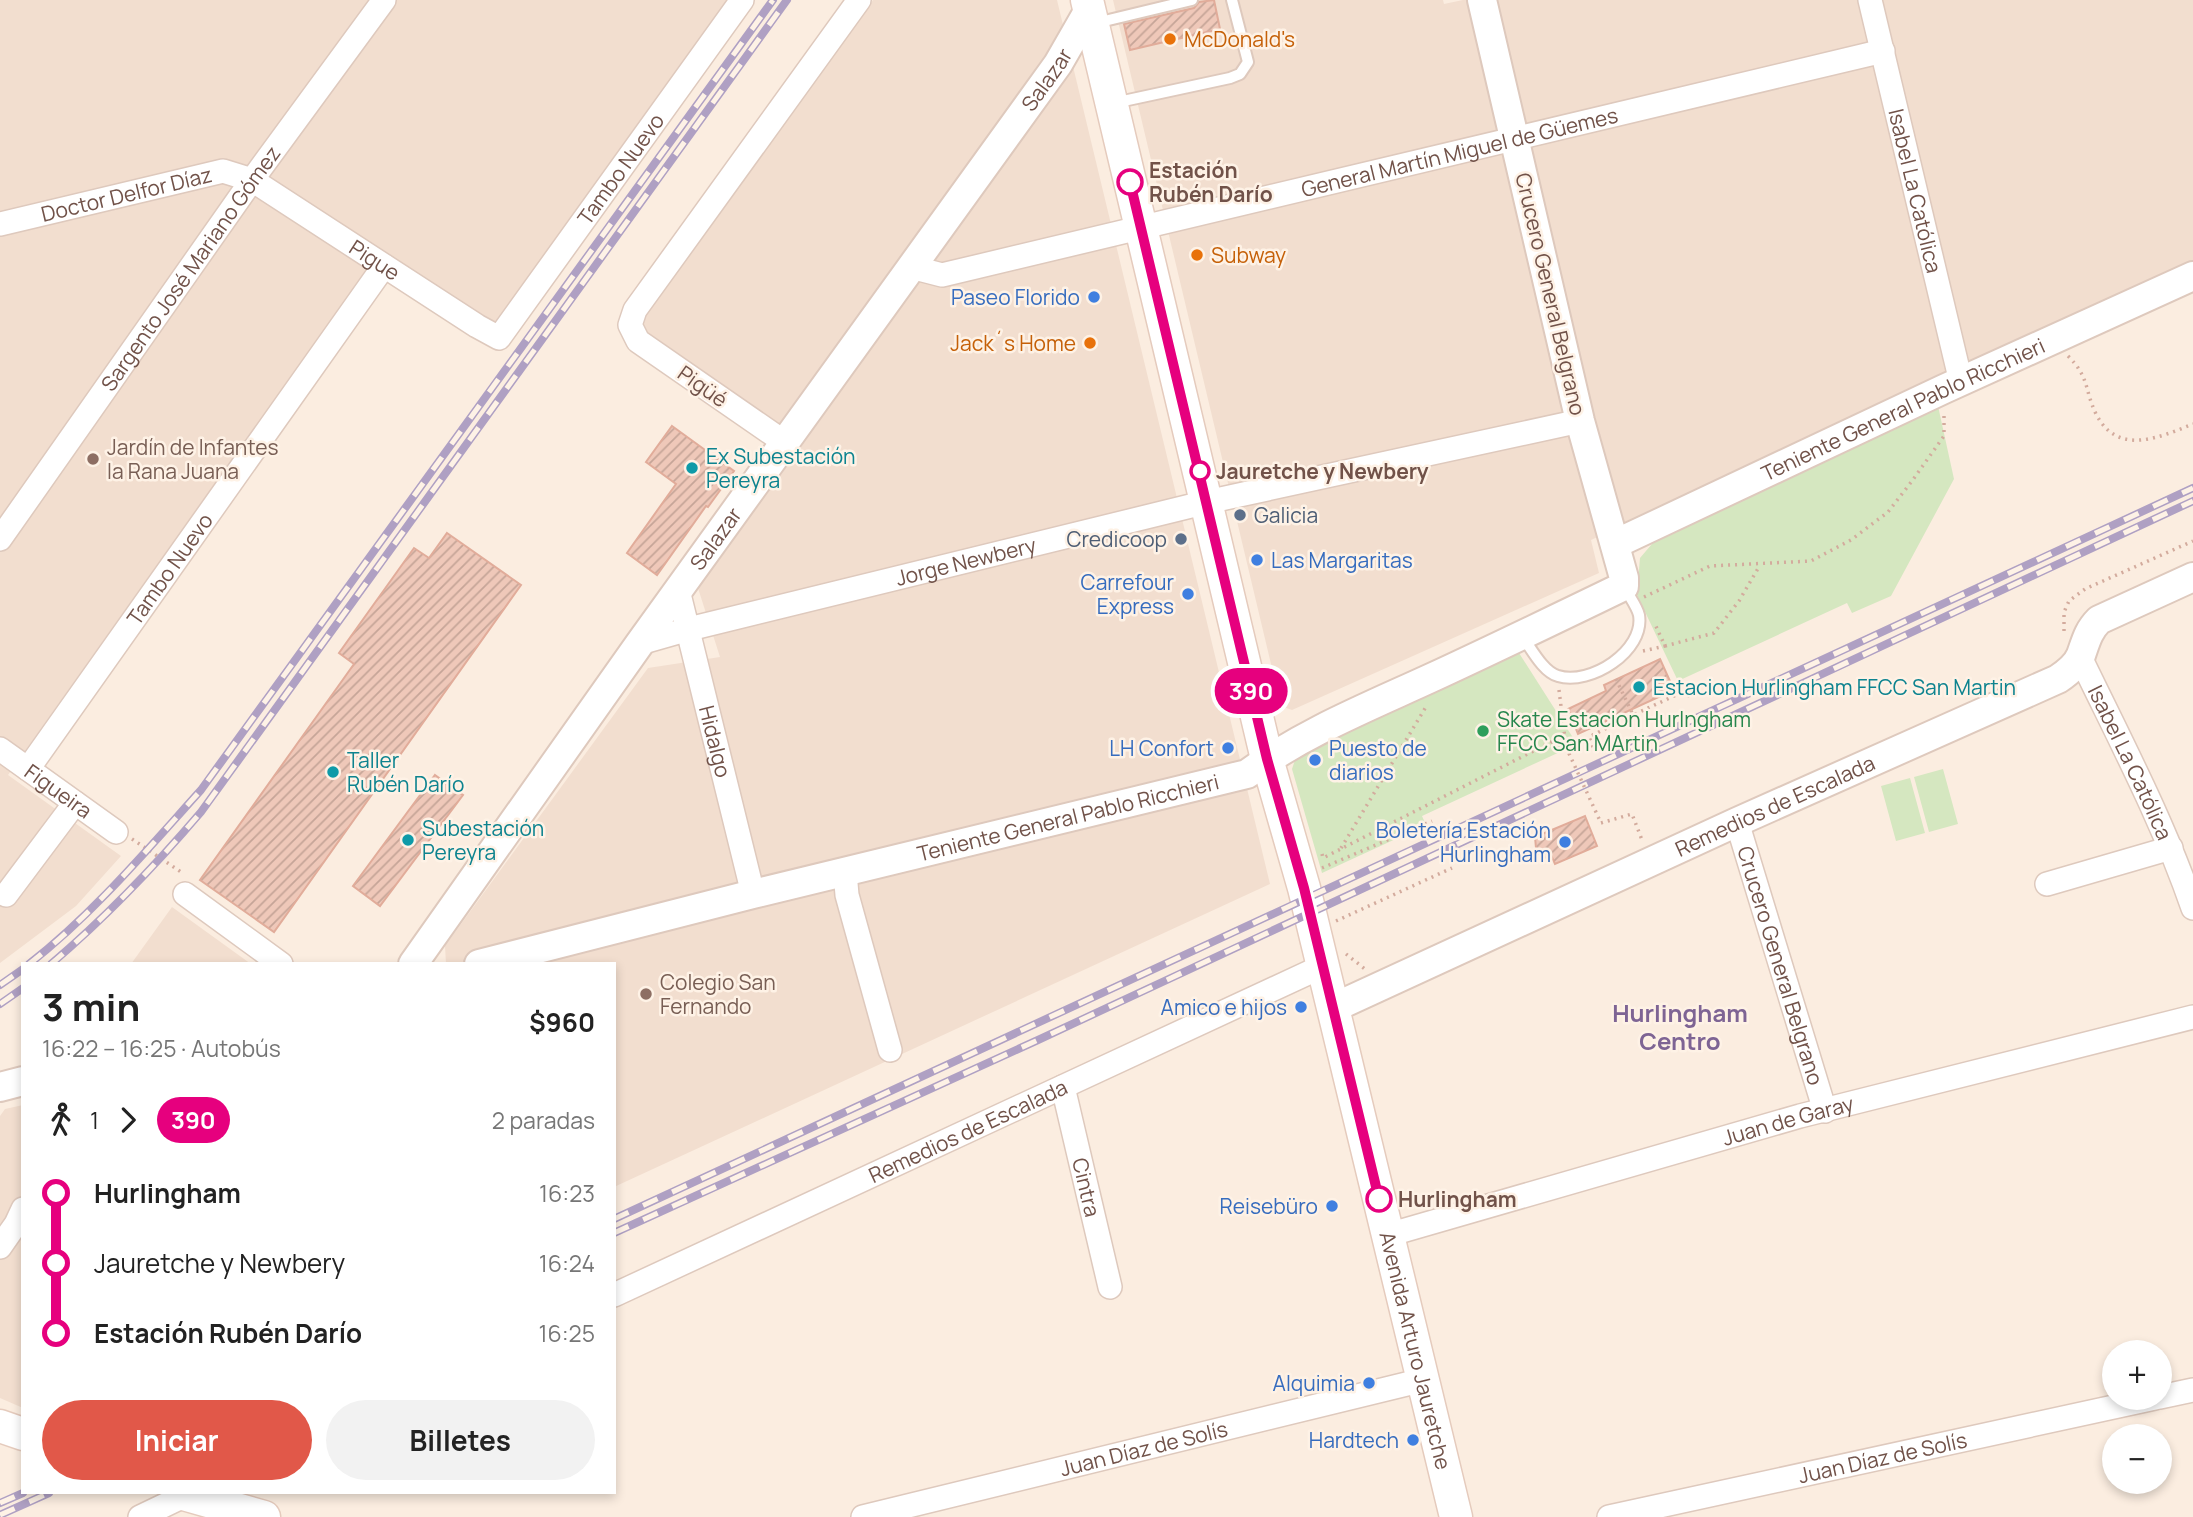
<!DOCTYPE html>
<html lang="es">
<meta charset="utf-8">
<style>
body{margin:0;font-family:Manrope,sans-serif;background:#f2f2f2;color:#222;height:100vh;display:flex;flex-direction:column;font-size:26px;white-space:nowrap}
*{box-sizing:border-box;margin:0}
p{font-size:23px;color:#767676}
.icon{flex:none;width:38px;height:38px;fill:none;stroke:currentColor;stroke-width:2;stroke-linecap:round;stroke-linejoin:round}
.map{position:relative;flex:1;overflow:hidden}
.details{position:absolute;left:21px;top:962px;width:595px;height:532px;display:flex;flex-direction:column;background:#fff;border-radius:0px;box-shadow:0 4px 10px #0003}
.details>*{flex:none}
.badge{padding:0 14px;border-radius:23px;font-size:24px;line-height:46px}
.buttons{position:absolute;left:2102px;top:1340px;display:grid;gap:14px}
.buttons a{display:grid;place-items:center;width:70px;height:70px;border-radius:50%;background:#fff;box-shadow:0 4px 10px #0003;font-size:35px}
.map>.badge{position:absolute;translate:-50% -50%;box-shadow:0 0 0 4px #fff}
.legs{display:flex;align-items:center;gap:10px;height:77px;padding:0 21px;font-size:23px}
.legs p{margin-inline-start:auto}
.head{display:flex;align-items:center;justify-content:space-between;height:119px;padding:0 21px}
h1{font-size:38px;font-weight:700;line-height:52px}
.cta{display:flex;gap:14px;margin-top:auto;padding:14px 21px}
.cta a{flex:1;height:80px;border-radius:42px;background:#e15849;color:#fff;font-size:28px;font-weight:700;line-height:80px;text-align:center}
.cta a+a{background:#f2f2f2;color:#222}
ul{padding:0 21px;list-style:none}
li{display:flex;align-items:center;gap:24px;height:70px;font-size:26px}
li i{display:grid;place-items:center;width:10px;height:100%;margin:0 9px;background:currentColor}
li i::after{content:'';width:18px;height:18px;margin:-9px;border:5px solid;border-radius:50%;background:#fff}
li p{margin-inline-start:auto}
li:first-child i{background:linear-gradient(#0000 50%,currentColor 0)}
li:last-child i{background:linear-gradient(currentColor 50%,#0000 0)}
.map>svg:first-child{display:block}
</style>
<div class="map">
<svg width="2193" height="1517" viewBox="0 0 2193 1517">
<defs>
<pattern id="building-hatch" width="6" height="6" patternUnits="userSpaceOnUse" patternTransform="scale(1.75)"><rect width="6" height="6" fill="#efc8b9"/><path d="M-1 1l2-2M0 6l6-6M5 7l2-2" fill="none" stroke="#c6a598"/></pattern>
</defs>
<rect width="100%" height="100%" fill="#fbede0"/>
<path fill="#f2decf" d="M0 0H730L496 323 380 251 8 775 121 856 76 906 0 963Z
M873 0H1057L1270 884 614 1187V964H446L445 946 648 668 720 657 697 585 803 444 643 331V318Z
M1113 0H1443L1444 4 1463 0H2193V261L1591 540 1599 573 1292 710 1281 706Z
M172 907 251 964H131Z
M23 1105V1408L0 1398V1116L5 1109Z"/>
<path fill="#d5e7c0" d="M1938 406 1954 479 1891 596 1852 613 1847 603 1678 681 1637 595 1640 558 1657 538Z
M1519 653 1577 744 1422 816 1426 825 1322 873 1292 769 1297 754Z
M1943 769 1958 824 1929 832 1914 777Z
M1910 778 1925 833 1896 841 1881 786Z"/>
<path fill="url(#building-hatch)" stroke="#e1ac9a" stroke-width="2" d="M1214 0 1220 29 1130 50 1124 24 1194 8 1199 2Z
M672 426 734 471 708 507 706 506 657 575 627 553 676 484 646 462Z
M447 533 521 585 274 932 200 880 354 664 339 653 414 548 429 558Z
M1660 659 1674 690 1578 734 1568 709 1606 691 1604 685Z
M435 775 463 795 380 906 353 886Z
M1585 816 1597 846 1555 864 1551 855 1542 859 1536 848 1535 837Z"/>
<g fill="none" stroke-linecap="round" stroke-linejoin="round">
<defs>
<path id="service" d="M1096 23 1192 0
M1114 103 1230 78 1240 74 1248 62 1232 0
M1522 636C1531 648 1543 672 1558 676 1590 686 1645 651 1639 615 1637 606 1628 595 1624 586"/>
<g id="minor">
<path id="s1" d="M1870 0 1961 382"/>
<path id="s2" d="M0 224 223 171 252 180 477 326 499 338 742 0"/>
<path id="s3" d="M911 267 942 275 1883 51"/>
<path d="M784 442 638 341 630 325 635 310 859 0"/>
<path id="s4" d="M0 539 252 180 384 0"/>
<path id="s5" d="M678 590 753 894"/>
<path id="s6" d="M640 643 689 629 1207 502 1580 421"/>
<path id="s7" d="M2080 657C2120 740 2163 821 2193 908"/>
<path id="s8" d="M0 749 116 832"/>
<path id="s9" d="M28 769 384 266"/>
<path id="s10" d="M1737 822 1825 1111"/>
<path d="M845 872 847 895 890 1050"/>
<path d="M2047 884 2171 848"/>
<path d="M185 894 281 964"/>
<path d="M6 895 75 803"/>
<path id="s11" d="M1063 1087 1110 1287"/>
<path id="s12" d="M1388 1235 1800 1116 2193 1017"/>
<path d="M0 1247 16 1224 23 1209"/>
<path id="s13" d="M614 1295 1323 966"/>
<path d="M2160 1397 2193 1390"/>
<path d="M140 1517 190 1493"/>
<path id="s14" d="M863 1517 1423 1380"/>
<path id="s15" d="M1609 1517 2155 1398"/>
</g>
<g id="tertiary">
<path id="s16" d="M1615 544 1944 389 2193 276"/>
<path id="s17" d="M413 964 640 643 1058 64 1089 10"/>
<path id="s18" d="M479 964 753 894 1247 774C1303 733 1368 707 1431 678 1496 648 1560 617 1624 586V578L1580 421 1482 0"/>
<path id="s19" d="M1333 1008 1737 822 2058 679C2067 673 2077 665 2081 655 2086 641 2088 631 2099 620L2193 577"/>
<path d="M0 1087 23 1081"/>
</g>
<g id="secondary">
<path id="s20" d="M1087 0 1267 759 1304 888 1456 1517"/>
<path d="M0 1426 23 1434"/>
<path d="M180 1493 264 1517"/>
</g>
</defs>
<use href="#service" stroke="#dec9bd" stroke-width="14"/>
<use href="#minor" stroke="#dec9bd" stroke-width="26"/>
<use href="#tertiary" stroke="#dec9bd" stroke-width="32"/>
<use href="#secondary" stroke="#e5cbbd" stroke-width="35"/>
<path stroke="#d3ab9d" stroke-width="3.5" stroke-dasharray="2 5" stroke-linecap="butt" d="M2068 356C2090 378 2084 389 2096 414 2118 457 2160 437 2193 424
M1644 597 1710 566 1811 561 1851 540 1888 512 1912 481 1944 436V415
M2064 631V612L2069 601 2085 589 2193 541
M1665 646 1714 633 1739 601 1760 565
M1643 651 1665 646 1654 622
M1616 679 1633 715 1687 690 1691 701
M1559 690 1566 747
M1593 747 1589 737 1633 715
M1601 823 1632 814 1642 840
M132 839 184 874
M1341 848 1427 705
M1322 854 1323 858 1561 737
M1322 868 1432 821
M1336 921 1452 868
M1346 954 1365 969"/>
<use href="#service" stroke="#fff" stroke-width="10"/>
<use href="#minor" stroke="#fff" stroke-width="23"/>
<use href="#tertiary" stroke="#fff" stroke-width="28"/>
<use href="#secondary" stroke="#fff" stroke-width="32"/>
<defs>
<path id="rail" d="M29 964C93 914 146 851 201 790L773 0
M51 964C105 918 155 866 201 812L787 0
M0 985 23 969
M0 1004 23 988
M614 1219 2193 488
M614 1233 1038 1040 2193 501
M0 1503 23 1493
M0 1515 49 1493"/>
</defs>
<use href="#rail" stroke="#afa0c3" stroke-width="8"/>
<use href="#rail" stroke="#fef2e6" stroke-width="5" stroke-dasharray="16" stroke-linecap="butt"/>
<path stroke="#d3ab9d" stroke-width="3.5" stroke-dasharray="2 5" stroke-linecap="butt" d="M1566 747 1601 823"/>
</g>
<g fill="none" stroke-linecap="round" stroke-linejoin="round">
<defs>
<path id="line-1" d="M1130 182 1267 759 1304 888 1379 1199"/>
</defs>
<use href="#line-1" stroke="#fff" stroke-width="16"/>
<use href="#line-1" stroke="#e6007e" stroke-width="10"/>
</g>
<g fill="#e8710a" stroke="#fef2e6" stroke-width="2.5">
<circle cx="1170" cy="39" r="7"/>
<circle cx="1197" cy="255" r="7"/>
<circle cx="1090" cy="343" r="7"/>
</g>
<g fill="#fff" stroke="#e6007e" stroke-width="3.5">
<circle cx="1130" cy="182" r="12"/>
<circle cx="1200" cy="471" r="9"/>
<circle cx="1379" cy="1199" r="12"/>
</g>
<g fill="#3f7fe0" stroke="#fef2e6" stroke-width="2.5">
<circle cx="1094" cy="297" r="7"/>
<circle cx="1257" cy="560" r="7"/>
<circle cx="1188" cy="594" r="7"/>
<circle cx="1228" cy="748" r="7"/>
<circle cx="1315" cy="760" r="7"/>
<circle cx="1565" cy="842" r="7"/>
<circle cx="1301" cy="1007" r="7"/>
<circle cx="1332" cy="1206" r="7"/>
<circle cx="1369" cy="1383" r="7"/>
<circle cx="1413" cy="1440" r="7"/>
</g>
<g fill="#8d6e63" stroke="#fef2e6" stroke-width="2.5">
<circle cx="93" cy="459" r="7"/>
<circle cx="646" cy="994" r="7"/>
</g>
<g fill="#0f9aa8" stroke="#fef2e6" stroke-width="2.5">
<circle cx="692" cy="468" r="7"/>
<circle cx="1639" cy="687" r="7"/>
<circle cx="333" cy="772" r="7"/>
<circle cx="408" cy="840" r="7"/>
</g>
<g fill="#5c6f8a" stroke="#fef2e6" stroke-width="2.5">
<circle cx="1240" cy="515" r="7"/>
<circle cx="1181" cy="539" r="7"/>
</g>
<circle fill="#2e9e5b" stroke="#fef2e6" stroke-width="2.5" cx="1483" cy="731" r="7"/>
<g text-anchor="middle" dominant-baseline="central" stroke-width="5" stroke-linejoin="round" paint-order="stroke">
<g font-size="21" fill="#c56008" stroke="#fef2e6" text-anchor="start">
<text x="1184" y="39">McDonald's</text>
<text x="1211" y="255">Subway</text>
<text x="1076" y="343" text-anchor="end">Jack´s Home</text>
</g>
<g font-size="21" fill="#715249" stroke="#fef2e6">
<text stroke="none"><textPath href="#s17" startOffset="1088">Salazar</textPath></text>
<text stroke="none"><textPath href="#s3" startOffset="564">General Martín Miguel de Güemes</textPath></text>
<text stroke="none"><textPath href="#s2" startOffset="761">Tambo Nuevo</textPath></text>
<text stroke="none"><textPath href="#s1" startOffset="196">Isabel La Católica</textPath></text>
<text stroke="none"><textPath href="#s2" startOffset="130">Doctor Delfor Díaz</textPath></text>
<text stroke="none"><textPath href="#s2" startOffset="406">Pigue</textPath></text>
<text stroke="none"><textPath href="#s4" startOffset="331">Sargento José Mariano Gómez</textPath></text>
<text transform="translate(1551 294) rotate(77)">Crucero General Belgrano</text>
<text transform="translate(703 386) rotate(35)">Pigüé</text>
<text stroke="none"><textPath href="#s16" startOffset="318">Teniente General Pablo Ricchieri</textPath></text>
<text stroke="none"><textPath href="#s17" startOffset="522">Salazar</textPath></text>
<text stroke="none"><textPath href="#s6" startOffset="336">Jorge Newbery</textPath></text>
<text stroke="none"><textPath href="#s9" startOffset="245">Tambo Nuevo</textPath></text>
<text stroke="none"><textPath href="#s5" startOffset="156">Hidalgo</textPath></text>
<text stroke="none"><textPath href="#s7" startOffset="117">Isabel La Católica</textPath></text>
<text stroke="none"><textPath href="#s8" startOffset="72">Figueira</textPath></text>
<text stroke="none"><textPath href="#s19" startOffset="486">Remedios de Escalada</textPath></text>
<text stroke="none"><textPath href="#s18" startOffset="607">Teniente General Pablo Ricchieri</textPath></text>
<text stroke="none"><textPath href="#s10" startOffset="150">Crucero General Belgrano</textPath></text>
<text stroke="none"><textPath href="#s12" startOffset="416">Juan de Garay</textPath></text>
<text stroke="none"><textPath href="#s13" startOffset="390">Remedios de Escalada</textPath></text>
<text stroke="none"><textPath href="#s11" startOffset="103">Cintra</textPath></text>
<text stroke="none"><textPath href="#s20" startOffset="1390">Avenida Arturo Jauretche</textPath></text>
<text stroke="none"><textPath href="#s14" startOffset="289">Juan Díaz de Solís</textPath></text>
<text stroke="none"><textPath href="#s15" startOffset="280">Juan Díaz de Solís</textPath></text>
</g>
<g font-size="21" font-weight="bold" fill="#715249" stroke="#fef2e6" text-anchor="start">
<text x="1149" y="170">Estación<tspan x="1149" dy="24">Rubén Darío</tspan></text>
<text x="1216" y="471">Jauretche y Newbery</text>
<text x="1398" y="1199">Hurlingham</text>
</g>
<g font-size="21" fill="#366cbe" stroke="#fef2e6" text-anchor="end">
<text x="1080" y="297">Paseo Florido</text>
<text x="1271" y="560" text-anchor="start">Las Margaritas</text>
<text x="1174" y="582">Carrefour<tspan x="1174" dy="24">Express</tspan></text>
<text x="1214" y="748">LH Confort</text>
<text x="1329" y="748" text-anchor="start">Puesto de<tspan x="1329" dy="24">diarios</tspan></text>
<text x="1551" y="830">Boletería Estación<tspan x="1551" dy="24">Hurlingham</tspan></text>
<text x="1287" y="1007">Amico e hijos</text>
<text x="1318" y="1206">Reisebüro</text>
<text x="1355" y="1383">Alquimia</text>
<text x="1399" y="1440">Hardtech</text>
</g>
<g font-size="21" fill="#785e54" stroke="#fef2e6" text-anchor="start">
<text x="107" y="447">Jardín de Infantes<tspan x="107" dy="24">la Rana Juana</tspan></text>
<text x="660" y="982">Colegio San<tspan x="660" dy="24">Fernando</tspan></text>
</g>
<g font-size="21" fill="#0d838f" stroke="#fef2e6" text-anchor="start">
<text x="706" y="456">Ex Subestación<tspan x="706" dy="24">Pereyra</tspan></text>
<text x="1653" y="687">Estacion Hurlingham FFCC San Martin</text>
<text x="347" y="760">Taller<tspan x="347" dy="24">Rubén Darío</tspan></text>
<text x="422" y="828">Subestación<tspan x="422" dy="24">Pereyra</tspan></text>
</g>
<g font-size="21" fill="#4e5e75" stroke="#fef2e6" text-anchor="start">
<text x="1254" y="515">Galicia</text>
<text x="1167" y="539" text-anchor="end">Credicoop</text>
</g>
<g font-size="21" fill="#27864d" stroke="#fef2e6" text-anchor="start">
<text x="1497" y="719">Skate Estacion Hurlngham<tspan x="1497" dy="24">FFCC San MArtin</tspan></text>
</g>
<g font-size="24" font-weight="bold" fill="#7e6494" stroke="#fef2e6">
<text x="1680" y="1012">Hurlingham<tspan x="1680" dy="28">Centro</tspan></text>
</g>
</g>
</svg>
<div class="buttons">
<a>+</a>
<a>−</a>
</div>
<b class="badge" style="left:1251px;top:691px;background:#e6007e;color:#fff">390</b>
<section class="details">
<div class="head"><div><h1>3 min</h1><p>16:22 – 16:25 · Autobús</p></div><b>$960</b></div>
<div class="legs"><svg class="icon" aria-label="walk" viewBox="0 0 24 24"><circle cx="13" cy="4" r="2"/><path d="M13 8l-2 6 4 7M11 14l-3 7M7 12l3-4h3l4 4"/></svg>1<svg class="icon" aria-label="forward" viewBox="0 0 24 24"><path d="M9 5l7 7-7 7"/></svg><b class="badge" style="background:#e6007e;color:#fff">390</b><p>2 paradas</p></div>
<ul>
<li><i style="color:#e6007e"></i><b>Hurlingham</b><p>16:23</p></li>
<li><i style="color:#e6007e"></i><span>Jauretche y Newbery</span><p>16:24</p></li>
<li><i style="color:#e6007e"></i><b>Estación Rubén Darío</b><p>16:25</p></li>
</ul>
<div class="cta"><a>Iniciar</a><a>Billetes</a></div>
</section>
</div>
